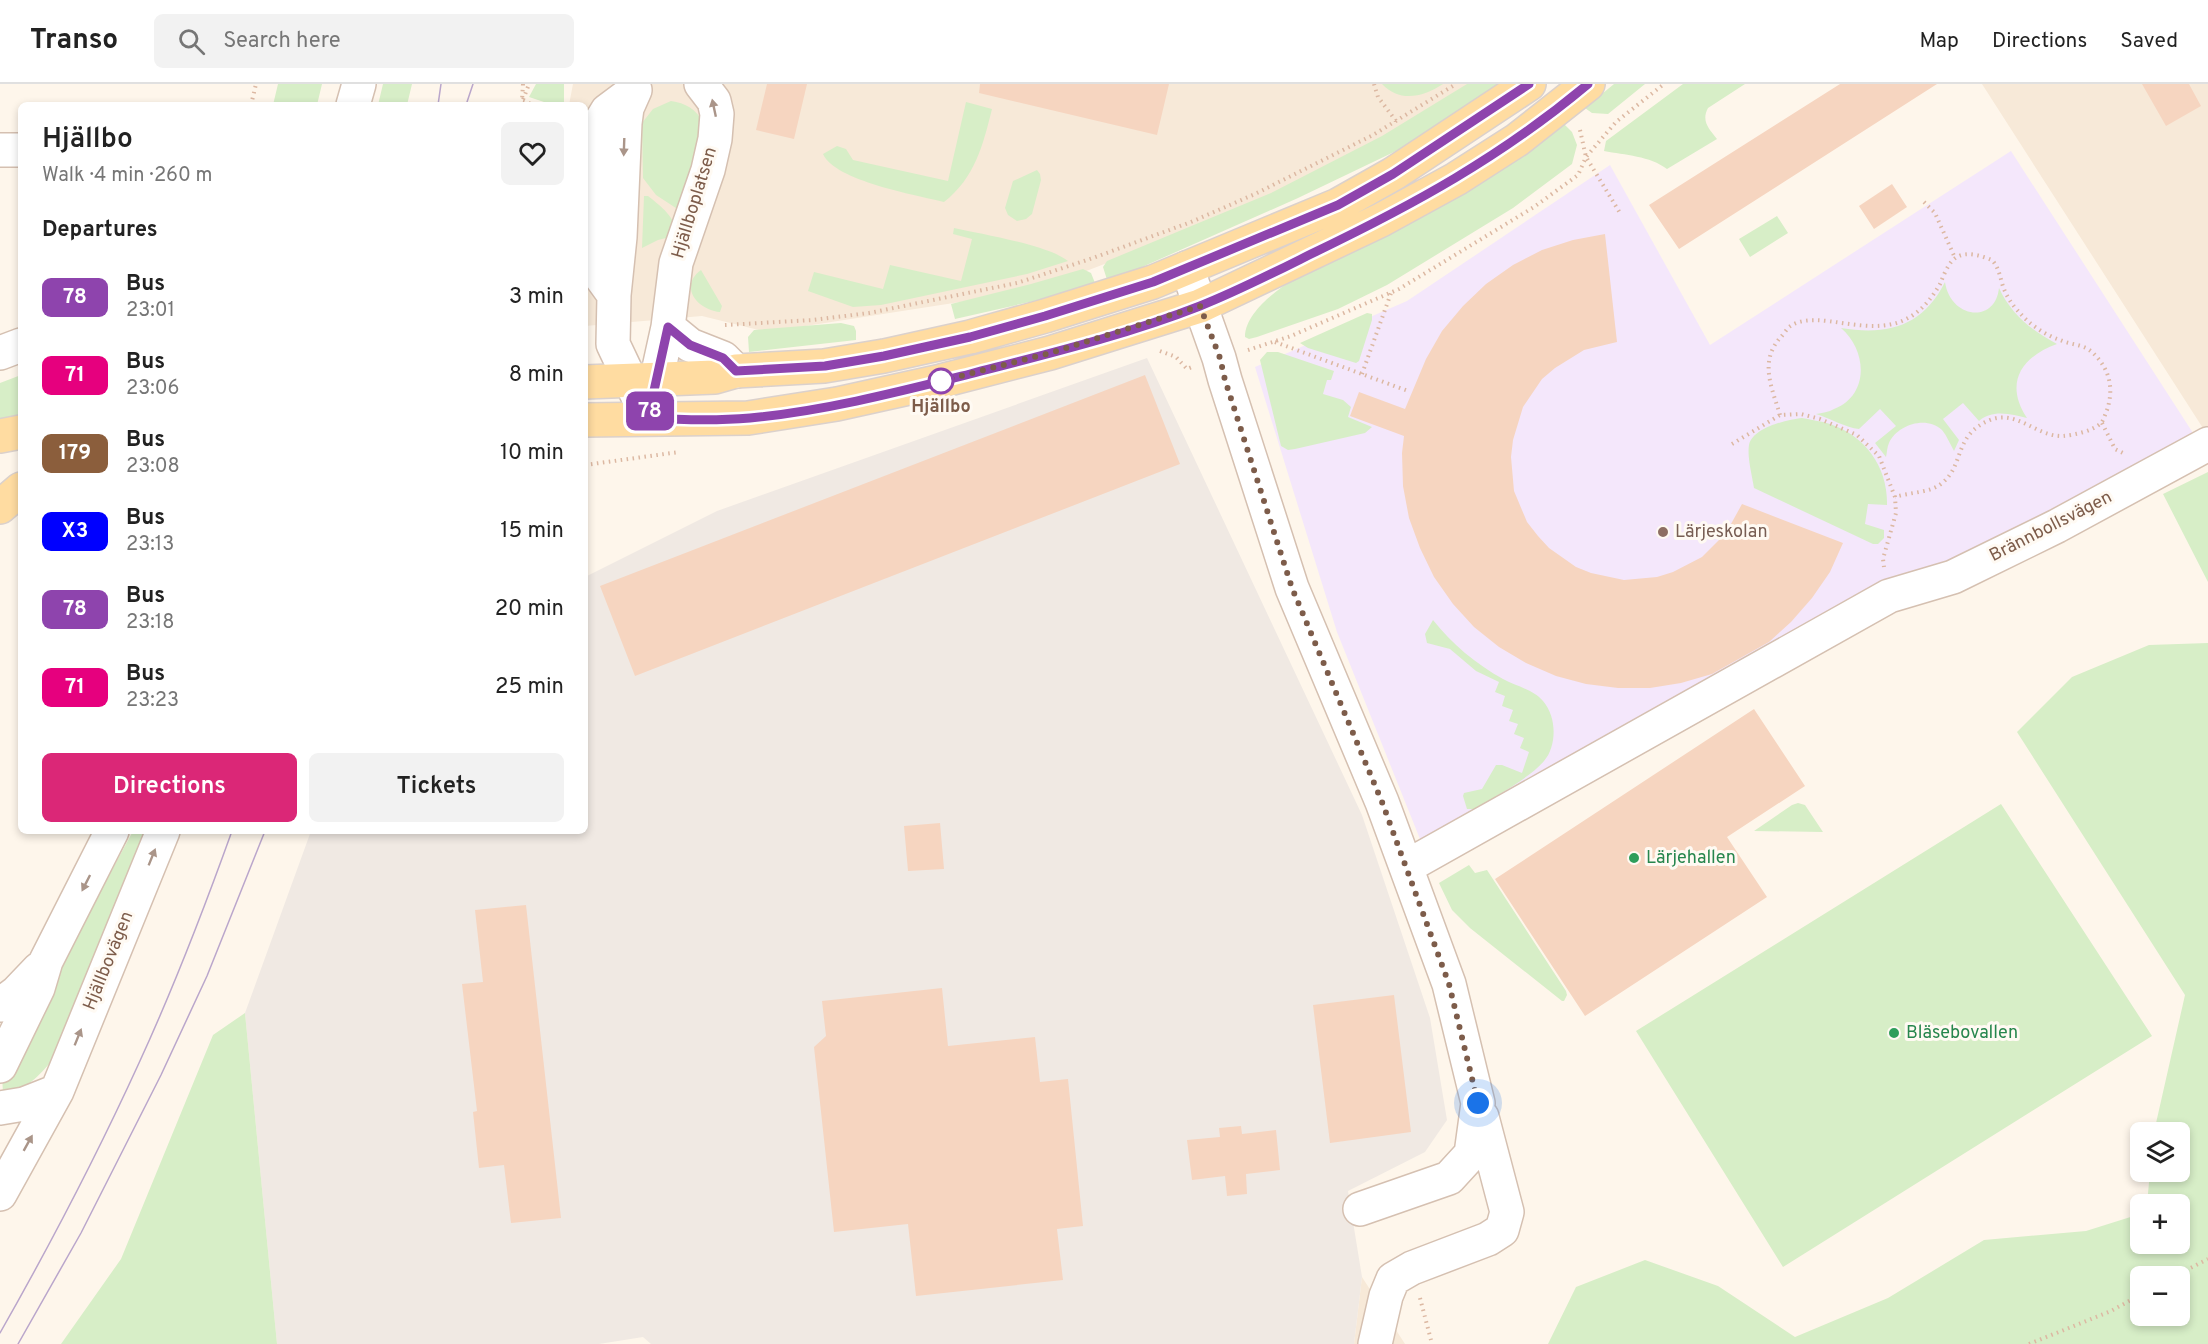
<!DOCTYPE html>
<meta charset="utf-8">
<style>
body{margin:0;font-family:Overpass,sans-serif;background:#f2f2f2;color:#222;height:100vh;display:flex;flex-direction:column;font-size:22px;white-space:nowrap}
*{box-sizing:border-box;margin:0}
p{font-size:20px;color:#767676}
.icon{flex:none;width:33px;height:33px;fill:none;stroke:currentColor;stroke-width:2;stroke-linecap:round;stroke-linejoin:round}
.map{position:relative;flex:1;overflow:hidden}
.side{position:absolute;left:18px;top:18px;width:570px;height:732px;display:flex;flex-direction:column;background:#fff;border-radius:9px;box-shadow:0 3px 9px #0003}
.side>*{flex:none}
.badge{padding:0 12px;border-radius:9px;font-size:21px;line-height:39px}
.tools{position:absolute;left:2130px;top:1038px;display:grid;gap:12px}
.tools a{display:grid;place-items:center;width:60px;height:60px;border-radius:9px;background:#fff;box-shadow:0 3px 9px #0003;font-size:30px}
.you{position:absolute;width:30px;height:30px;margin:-15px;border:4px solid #fff;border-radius:50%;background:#1a73e8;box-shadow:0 0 0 9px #1a73e833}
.map>.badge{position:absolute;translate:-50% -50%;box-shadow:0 0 0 3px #fff}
h2{padding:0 24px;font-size:22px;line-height:54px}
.round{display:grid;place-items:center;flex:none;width:63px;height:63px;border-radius:9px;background:#f2f2f2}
.summary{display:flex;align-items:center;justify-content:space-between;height:102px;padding:0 24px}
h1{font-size:28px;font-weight:600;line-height:45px}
.cta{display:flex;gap:12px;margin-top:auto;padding:12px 24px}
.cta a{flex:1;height:69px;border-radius:9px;background:#db2777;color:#fff;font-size:24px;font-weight:600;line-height:69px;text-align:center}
.cta a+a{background:#f2f2f2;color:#222}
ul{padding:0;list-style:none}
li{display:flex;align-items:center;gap:18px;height:78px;padding:0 24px}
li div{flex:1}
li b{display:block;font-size:22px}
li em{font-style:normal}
li .badge{min-width:66px;font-weight:700;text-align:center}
header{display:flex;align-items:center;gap:36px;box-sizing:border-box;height:84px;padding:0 30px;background:#fff;border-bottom:2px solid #e0e0e0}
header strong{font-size:28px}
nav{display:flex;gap:33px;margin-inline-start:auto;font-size:21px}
.search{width:420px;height:54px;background:#f2f2f2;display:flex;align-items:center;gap:15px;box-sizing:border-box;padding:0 21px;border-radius:9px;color:#767676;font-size:22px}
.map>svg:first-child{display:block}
</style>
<header>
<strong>Transo</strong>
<div class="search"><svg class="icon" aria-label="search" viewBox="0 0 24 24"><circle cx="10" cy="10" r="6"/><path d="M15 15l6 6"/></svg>Search here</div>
<nav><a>Map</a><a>Directions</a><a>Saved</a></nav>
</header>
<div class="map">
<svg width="2208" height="1260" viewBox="0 0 2208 1260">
<rect width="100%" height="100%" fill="#fef6eb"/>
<path fill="#f7e9d8" d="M573 0H1484L1299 105 1037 206 767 248 702 232 585 242V21H569Z
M1982 0H2208V352Z
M1362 1193 1405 1260H1354Z"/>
<path fill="#f0e9e3" d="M1147 274 1362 731 1430 934 1447 1036 1425 1068 1348 1107 1362 1193 1354 1260H651L643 1253 599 1260H277L245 929 311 747H585V493L717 427Z"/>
<path fill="#f4e7fb" d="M2011 67 2193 349 1728 618 1567 673 1424 765 1337 548 1255 283 1407 217 1610 81 1710 261Z"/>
<path fill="#d7eec7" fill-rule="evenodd" d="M278 0H322L317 21H273Z
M383 0H412L407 21H378Z
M536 0H564V21H553L529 13Z
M1382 0H1443C1423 13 1400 19 1382 0Z
M1467 0H1506L1455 34 1394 68 1298 114 1142 183 1115 200 1109 202 1103 183 1107 177 1271 109 1382 52Z
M1614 0H1645L1608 30 1592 29 1585 24Z
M1683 0H1745L1708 24C1701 37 1709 45 1717 55L1667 85C1650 72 1625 71 1604 67L1606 57Z
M671 17C685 19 697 25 703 39L682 128 656 111 643 94 642 39 653 25Z
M966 18 992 25C983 61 975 94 944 118 916 111 835 97 823 70L837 62 846 65 853 76 948 97Z
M1563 39 1572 48 1577 61 1572 80 1513 124 1387 201 1338 225 1257 253 1249 255 1245 253C1245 233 1267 214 1282 203Z
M1037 86 1040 90 1041 96 1032 130 1026 135 1017 137 1008 131 1005 124 1013 97Z
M644 112H648C662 123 675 133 678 151L658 156 642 164Z
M1777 132 1788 149 1750 173 1739 155Z
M954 144C981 150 1048 161 1068 177L1027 190 881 221 853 223 808 207 814 188 883 205 890 181 961 197 972 155 953 150Z
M1083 185 1091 189 1095 199 1078 207 955 235 951 220 1031 200Z
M701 186 722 222 720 228C698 226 678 203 701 186Z
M1945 198C1950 234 1995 241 1999 204 2011 230 2032 247 2057 260 2021 273 2004 299 2027 334 2012 330 1992 325 1979 337L1963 319 1943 335 1959 356 1954 367C1950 360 1947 352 1942 346 1926 331 1897 341 1889 359 1887 363 1887 369 1886 373L1875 359 1896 342 1880 325 1859 345C1846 344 1830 334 1816 330 1822 329 1829 328 1834 325 1870 311 1867 266 1841 244 1888 252 1923 242 1945 198Z
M1367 229 1372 230V236L1359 277 1356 279 1308 264 1300 259Z
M841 239 854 242 856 247V256L749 268 748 253 754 246Z
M1267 268H1278L1334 287 1331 296H1327L1323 310 1343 316 1351 323 1348 333 1372 343 1365 349 1295 365 1288 366 1281 362 1260 276Z
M21 291V339L0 343V299Z
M1802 334C1811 336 1821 337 1830 340 1866 352 1888 384 1887 421L1868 420 1865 440 1884 446V454L1878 460H1873L1754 404C1752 391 1747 373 1749 361 1753 343 1787 336 1802 334Z
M2208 388V498L2163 410Z
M1433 536C1452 560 1476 580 1503 595 1516 602 1534 606 1543 617 1557 633 1557 662 1544 677 1530 694 1495 712 1476 725H1467L1463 712 1464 709 1482 705 1496 681H1502L1522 689 1529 668 1520 664 1524 654 1514 650 1518 640 1509 637 1513 626 1502 622 1505 612 1495 608 1499 598 1476 587 1450 565 1427 559 1425 550Z
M2208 559V1260H1548L1576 1203 1645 1176 1718 1202 1795 1253 1888 1214 1984 1156 2086 1147 2140 1130V1160H2180V1120H2147L2150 1088H2180V1048H2154L2185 911 2017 648 2072 593 2149 561ZM2140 1192H2180V1232H2140Z
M1798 719 1805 721 1823 748 1754 747 1792 721Z
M2001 720 2152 952 1783 1183 1636 947Z
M133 747H148L50 979C35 996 26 1005 3 1010L2 990Z
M1469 781 1475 789 1487 786 1566 907 1567 911 1564 917H1562L1470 844 1452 826 1439 799Z
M245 929 277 1260H61L121 1175 213 951Z"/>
<path fill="#f6d5c0" d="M767 0H807L794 55 756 46Z
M980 0H1169L1157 51 979 9Z
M1840 0H1937L1679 165 1649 121Z
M2142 0H2189L2201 22 2166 42Z
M1892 100 1907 123 1874 145 1859 122Z
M1605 150 1617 258 1584 266 1555 284 1542 295 1523 323 1513 356 1511 373 1514 407 1527 438 1538 452 1549 464 1576 483 1591 489 1624 496 1657 493 1673 488 1702 473 1726 449 1742 420 1843 459 1830 488 1812 514 1791 538 1769 558 1712 590 1681 599 1650 604H1618L1586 600 1556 592 1526 579 1499 563 1474 543 1453 520 1434 493 1420 464 1409 434 1403 402 1402 369 1404 352 1350 332 1359 308 1405 325 1426 275 1442 247 1463 222 1486 200 1513 181 1542 166 1573 156Z
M1145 291 1180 380 635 592 600 502Z
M1754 625 1805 702 1727 753 1767 813 1585 932 1495 795Z
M940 739 944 785 908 787 904 742Z
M526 821 561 1134 511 1139 504 1081 479 1084 473 1028 477 1027 462 900 483 898 475 826Z
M942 904 948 962 1035 953 1040 998 1068 995 1083 1142 1057 1145 1063 1196 916 1212 908 1140 834 1148 814 963 826 952 822 917Z
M1394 911 1411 1048 1330 1059 1313 921Z
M1241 1042 1242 1050 1276 1046 1280 1086 1246 1090 1247 1110 1227 1112 1225 1092 1192 1096 1187 1056 1220 1053 1219 1044Z"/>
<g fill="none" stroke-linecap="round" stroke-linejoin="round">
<defs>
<path id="minor" d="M635 6 627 24 625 39 620 153 614 211 613 260 641 319
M353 21 359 0
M0 66H21
M1187 184 1219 274 1225 296 1292 504 1382 718 1449 900 1478 1019 1471 1070 1449 1094 1360 1125
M614 211 593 182 590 160 593 50 607 27 635 6
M668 243 690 261 723 274 736 287
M0 269 21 261
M648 334 668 243 676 179 708 86 715 55 717 30 714 17 701 0
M1406 783 1889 512 1953 493 2057 442 2208 360
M0 921 17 908 39 885
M0 982 38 904 46 877 112 747
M0 1024 24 1020 57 1007
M0 1110 57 1007 163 747
M1375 1260 1386 1212 1393 1195 1412 1184 1488 1155 1502 1146 1507 1128 1482 1033"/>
<path id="major" d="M585 298 715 293 736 287 824 282 884 272 970 253 1045 232 1153 198 1338 121 1393 90 1529 0
M585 336 748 334 837 320 941 297 1050 269 1200 222 1381 136 1456 95 1517 56 1588 0
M0 352 21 348
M0 423 21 405"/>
</defs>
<use href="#minor" stroke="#d5c0b1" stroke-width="36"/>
<use href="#major" stroke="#dbd1cc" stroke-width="36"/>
<path stroke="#dcb8a2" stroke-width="4" stroke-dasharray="1.5 4.5" stroke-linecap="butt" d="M523 0 522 17 535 21
M1374 0 1378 13 1396 37
M251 21 256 0
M521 21 529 0
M1580 46 1586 73 1620 129
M1924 118 1935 129 1955 174
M725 241 813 236 869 229 1017 199 1093 174 1191 138 1255 110 1373 51 1456 0
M1275 258 1408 307
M1248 266 1291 252 1399 205 1534 123 1578 91 1586 73 1616 38 1664 0
M1160 267 1176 273 1187 285 1192 283
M1362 290 1391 209
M1780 331C1772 304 1759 278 1780 254 1783 251 1786 246 1789 243 1817 222 1873 259 1913 231 1925 223 1933 212 1940 200 1944 191 1948 178 1957 173 1967 167 1982 172 1992 176 2000 185 2000 195 2004 205 2007 213 2013 222 2019 228 2029 240 2045 251 2060 256 2071 261 2084 260 2093 269 2110 285 2114 305 2107 326 2105 330 2104 336 2101 339 2093 347 2074 351 2063 352 2036 353 2017 325 1990 336 1953 351 1965 381 1942 399 1931 409 1910 408 1895 413
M2102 339 2115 365 2125 370
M1732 360 1780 331 1801 330 1820 335 1857 351 1879 372 1895 413 1896 429 1883 475 1884 483
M585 381 679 368
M2175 1192 2208 1175
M1420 1214 1432 1260
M2029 1260 2111 1227 2140 1211"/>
<use href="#minor" stroke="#fff" stroke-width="33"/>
<use href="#major" stroke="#ffdca1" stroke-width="33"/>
<path stroke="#baa6cb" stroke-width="1.5" d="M438 21 441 0
M466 21 473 0
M0 1249C50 1161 97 1071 139 979 174 903 204 825 232 747
M18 1260 81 1149 161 991 207 892 265 747"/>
</g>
<defs><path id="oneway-solid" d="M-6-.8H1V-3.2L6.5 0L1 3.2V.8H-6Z" transform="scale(1.5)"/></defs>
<g fill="#aa9589">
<use href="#oneway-solid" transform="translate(714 24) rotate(-102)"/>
<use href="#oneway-solid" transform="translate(624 63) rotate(92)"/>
<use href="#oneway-solid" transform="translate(152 773) rotate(-68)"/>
<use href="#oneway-solid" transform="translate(86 799) rotate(117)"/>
<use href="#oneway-solid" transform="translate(78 953) rotate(-68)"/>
<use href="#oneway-solid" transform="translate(28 1059) rotate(-61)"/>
</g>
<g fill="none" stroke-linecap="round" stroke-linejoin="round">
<defs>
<path id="line" d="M1529 0 1393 90 1338 121 1153 198 1045 232 970 253 884 272 825 282 736 287 723 274 690 261 668 243 648 334C682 336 716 337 750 334 824 327 898 308 970 290 1047 270 1126 251 1200 222 1238 207 1275 188 1311 170 1413 121 1501 73 1588 0"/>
</defs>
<use href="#line" stroke="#fff" stroke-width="14"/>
<use href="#line" stroke="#8e44ad" stroke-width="9"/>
<path stroke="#7d5c4a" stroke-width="6" stroke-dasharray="0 10.8" d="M941 297 1050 269 1200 222 1220 274 1225 296 1292 504 1382 718 1449 900 1478 1019"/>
</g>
<circle fill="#fff" stroke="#8e44ad" stroke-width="3" cx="941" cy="297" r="12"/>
<circle fill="#8d6e63" stroke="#fffaf3" stroke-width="2" cx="1663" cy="448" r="6"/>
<g fill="#2e9e5b" stroke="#fffaf3" stroke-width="2">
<circle cx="1634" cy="774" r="6"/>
<circle cx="1894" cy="949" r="6"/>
</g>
<g text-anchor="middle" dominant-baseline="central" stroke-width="6" stroke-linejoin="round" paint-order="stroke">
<g font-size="18" fill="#7d5c4a" stroke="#fffaf3">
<text transform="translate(695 119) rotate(-73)">Hjällboplatsen</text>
<text transform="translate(2051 443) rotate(-27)">Brännbollsvägen</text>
<text transform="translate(109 877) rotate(-68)">Hjällbovägen</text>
</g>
<g font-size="18" font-weight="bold" fill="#7d5c4a" stroke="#fffaf3">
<text x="941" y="323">Hjällbo</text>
</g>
<g font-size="18" fill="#785e54" stroke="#fffaf3" text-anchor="start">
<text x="1675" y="448">Lärjeskolan</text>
</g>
<g font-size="18" fill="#27864d" stroke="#fffaf3" text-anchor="start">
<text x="1646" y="774">Lärjehallen</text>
<text x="1906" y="949">Bläsebovallen</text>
</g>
</g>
</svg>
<div class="tools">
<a><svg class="icon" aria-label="layers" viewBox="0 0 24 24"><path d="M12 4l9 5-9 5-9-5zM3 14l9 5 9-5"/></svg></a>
<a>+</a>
<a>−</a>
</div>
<div class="you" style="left:1478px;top:1019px"></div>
<b class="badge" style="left:650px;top:327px;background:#8e44ad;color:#fff">78</b>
<section class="side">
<div class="summary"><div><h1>Hjällbo</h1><p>Walk · 4 min · 260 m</p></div><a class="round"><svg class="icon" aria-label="heart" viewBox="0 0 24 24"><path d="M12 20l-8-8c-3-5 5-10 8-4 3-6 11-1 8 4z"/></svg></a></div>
<h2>Departures</h2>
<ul>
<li><span class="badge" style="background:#8e44ad;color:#fff">78</span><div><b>Bus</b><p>23:01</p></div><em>3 min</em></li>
<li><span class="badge" style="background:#e6007e;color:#fff">71</span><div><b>Bus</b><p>23:06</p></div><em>8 min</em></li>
<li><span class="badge" style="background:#8b5e3c;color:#fff">179</span><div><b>Bus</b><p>23:08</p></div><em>10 min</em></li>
<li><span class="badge" style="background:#00f;color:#fff">X3</span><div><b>Bus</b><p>23:13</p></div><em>15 min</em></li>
<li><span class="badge" style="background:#8e44ad;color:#fff">78</span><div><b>Bus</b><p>23:18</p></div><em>20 min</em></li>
<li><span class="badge" style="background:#e6007e;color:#fff">71</span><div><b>Bus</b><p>23:23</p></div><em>25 min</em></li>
</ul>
<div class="cta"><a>Directions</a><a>Tickets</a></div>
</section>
</div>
